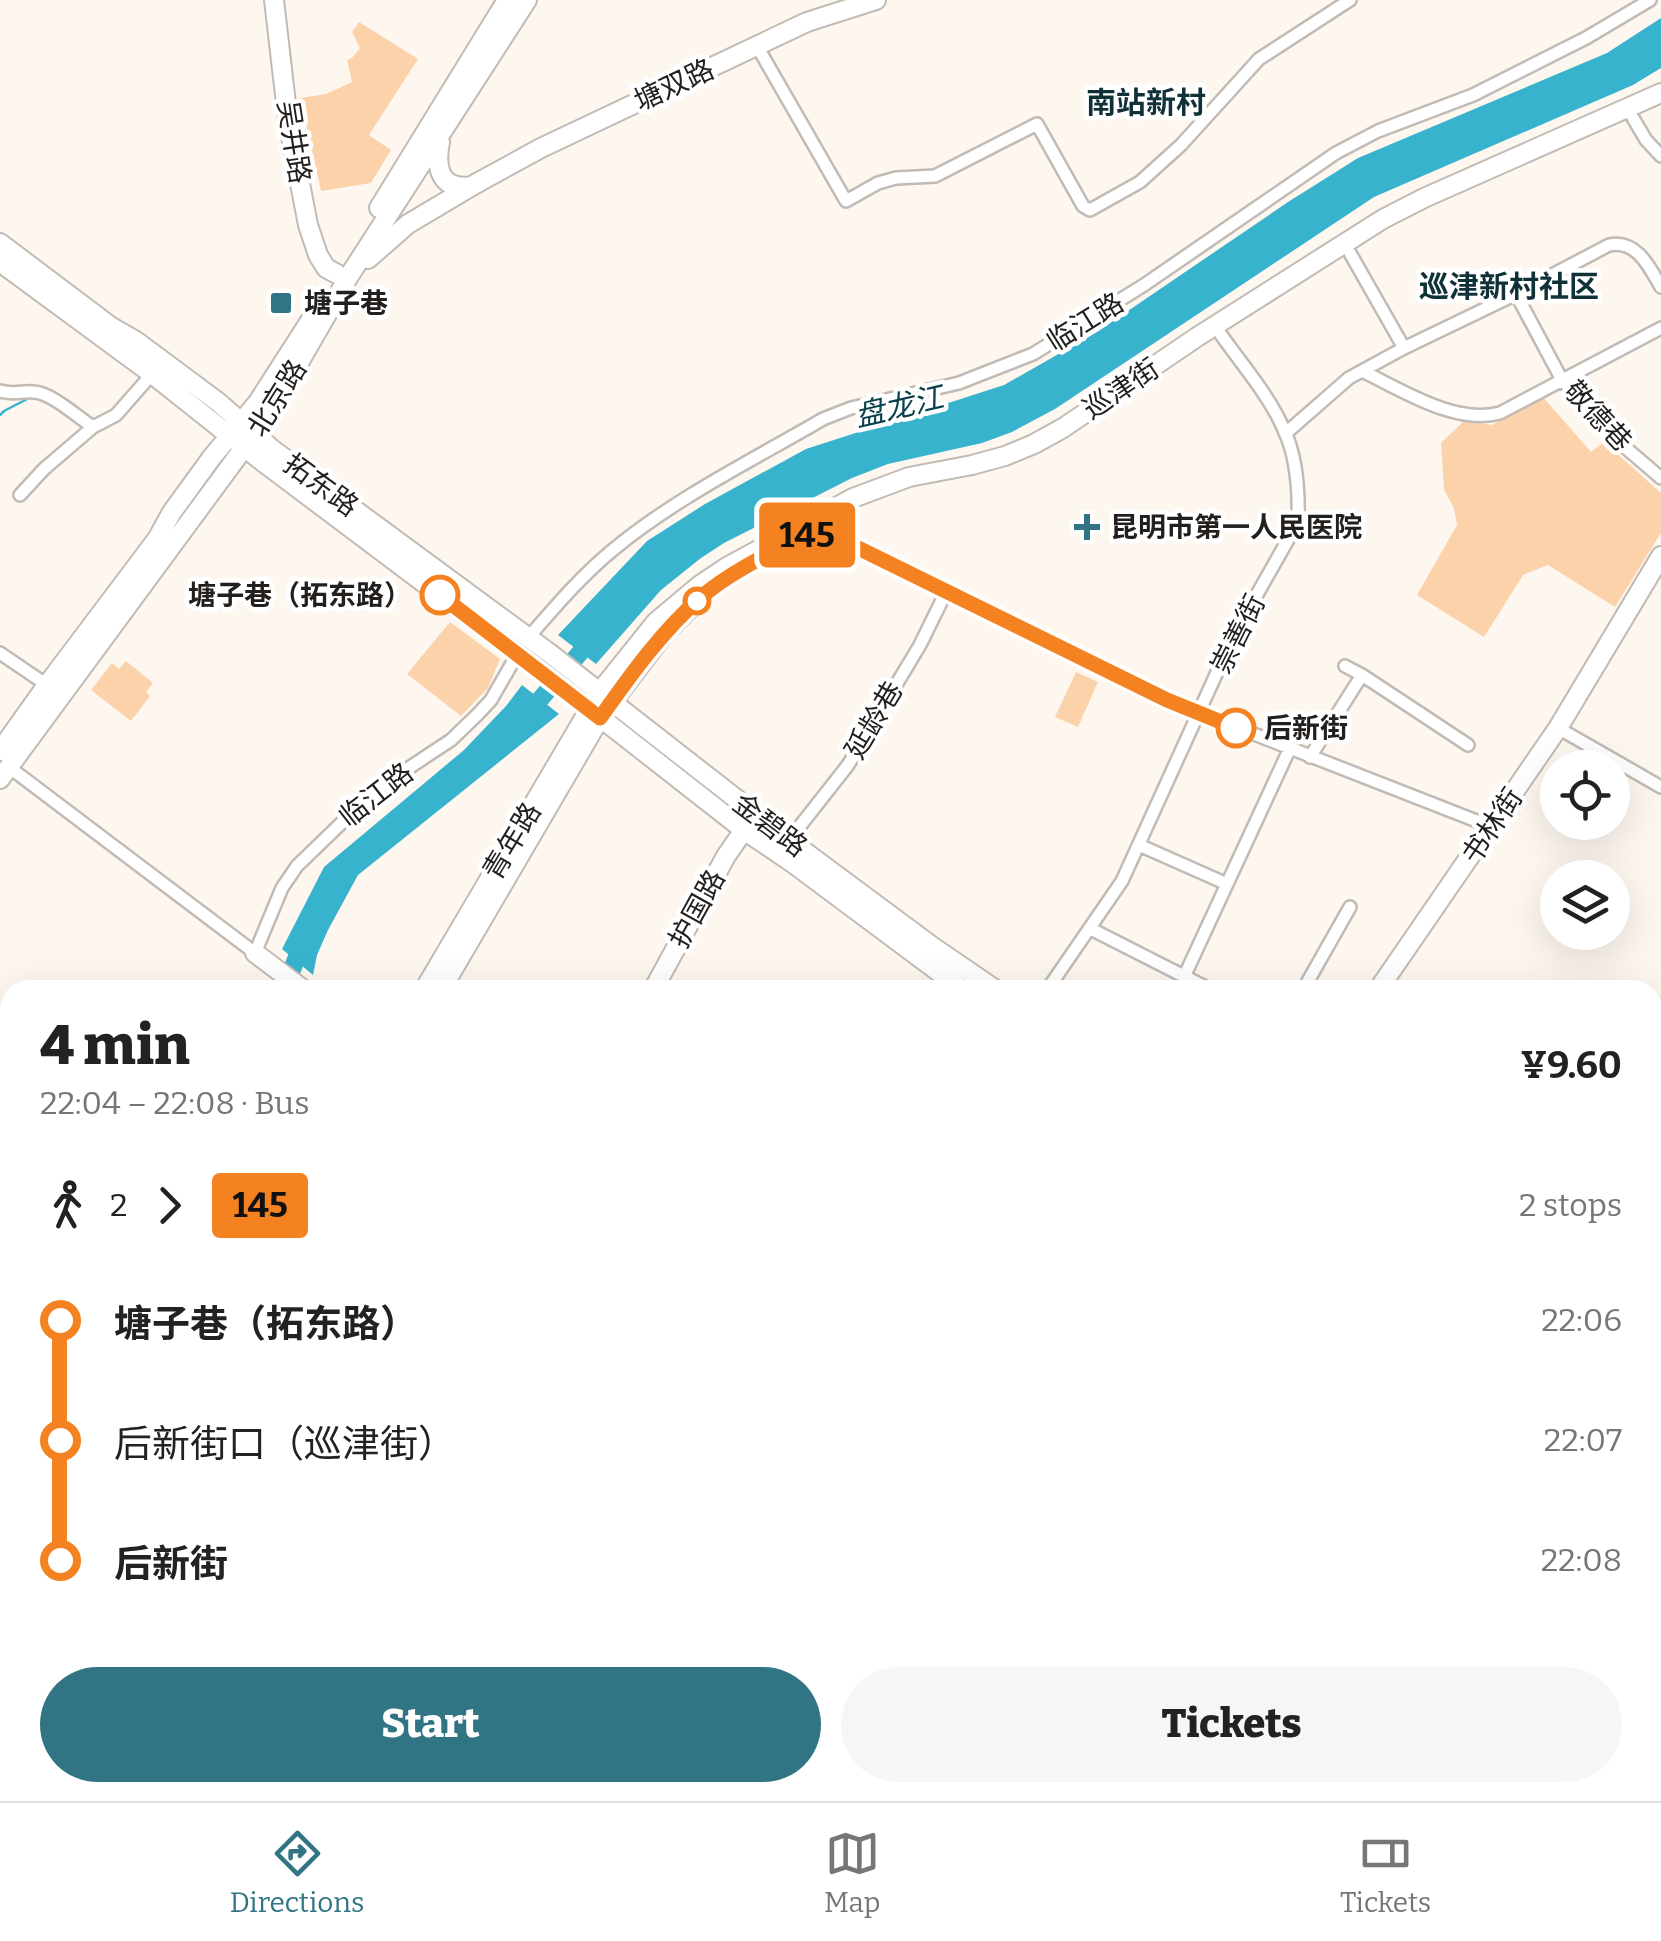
<!DOCTYPE html>
<meta charset="utf-8">
<style>
body{margin:0;font-family:Bitter,"Noto Sans SC",serif;background:#f6f6f6;color:#222;height:100vh;display:flex;flex-direction:column;font-size:38px;white-space:nowrap}
*{box-sizing:border-box;margin:0}
p{font-size:32px;color:#767676}
.icon{flex:none;width:55px;height:55px;fill:none;stroke:currentColor;stroke-width:2;stroke-linecap:round;stroke-linejoin:round}
.map{position:relative;flex:1;overflow:hidden}
.panel{position:absolute;left:0px;top:980px;width:1662px;height:822px;display:flex;flex-direction:column;background:#fff;border-radius:30px 30px 0 0;box-shadow:0 10px 40px #0002}
.panel>*{flex:none}
.badge{padding:0 20px;border-radius:8px;font-size:35px;line-height:65px}
.fabs{position:absolute;left:1540px;top:750px;display:grid;gap:20px}
.fabs a{display:grid;place-items:center;width:90px;height:90px;border-radius:50%;background:#fff;box-shadow:0 10px 40px #0002;font-size:50px}
.map>.badge{position:absolute;translate:-50% -50%;box-shadow:0 0 0 5px #fff}
.legs{display:flex;align-items:center;gap:15px;height:110px;padding:0 40px;font-size:32px}
.legs p{margin-inline-start:auto}
.summary{display:flex;align-items:center;justify-content:space-between;height:170px;padding:0 40px}
h1{font-size:55px;font-weight:800;line-height:75px}
.action{display:flex;gap:20px;margin-top:auto;padding:20px 40px}
.action a{flex:1;height:115px;border-radius:60px;background:#317584;color:#fff;font-size:40px;font-weight:800;line-height:115px;text-align:center}
.action a+a{background:#f6f6f6;color:#222}
ul{padding:0 40px;list-style:none}
li{display:flex;align-items:center;gap:35px;height:120px;font-size:38px}
li i{display:grid;place-items:center;width:15px;height:100%;margin:0 12px;background:currentColor}
li i::after{content:'';width:25px;height:25px;margin:-12px;border:8px solid;border-radius:50%;background:#fff}
li p{margin-inline-start:auto}
li:first-child i{background:linear-gradient(#0000 50%,currentColor 0)}
li:last-child i{background:linear-gradient(currentColor 50%,#0000 0)}
.menu{display:flex;justify-content:space-around;align-items:center;height:140px;border-top:2px solid #e0e0e0;background:#fff;font-size:28px;color:#767676}
.menu a{display:grid;justify-items:center;gap:5px}
.menu .current{color:#317584}
.map>svg:first-child{display:block}
</style>
<div class="map">
<svg width="1661" height="1801" viewBox="0 0 1661 1801">
<rect width="100%" height="100%" fill="#fef7f0"/>
<path fill="#fbd2aa" d="M359 22 418 59 369 135 391 150 371 183 321 191 300 98 326 94 352 82 347 60 352 58 360 48 352 32Z
M1542 396 1591 452 1604 442 1661 493V533L1615 607 1548 565 1523 575 1484 637 1417 595 1457 525 1454 508 1444 490 1441 443 1464 421 1492 425Z
M450 622 500 659 488 688 461 716 407 674Z
M126 661 153 683 146 692 150 696 131 721 91 690 112 663 119 669Z
M1076 672 1098 682 1078 727 1055 717Z
M10 1445V1561L0 1578V1449Z
M840 1793V1792L1035 1793 1029 1801H835Z"/>
<path fill="#38b3cd" d="M1661 18V68L1633 85 1374 197 1055 409 1012 432 982 443 888 464 852 478 724 543 701 558 661 590 596 664 558 635 647 541 705 504 806 449 1004 385 1097 332 1288 202 1358 158 1607 53Z
M522 685 559 714 358 875 328 930 317 955 313 975 282 949 324 867 464 750 506 706Z"/>
<g fill="none" stroke-linecap="round" stroke-linejoin="round">
<path stroke="#38b3cd" stroke-width="2.5" d="M0 415 4 411 33 396"/>
<path stroke="#38b3cd" stroke-width="18" d="M525 717 596 634
M284 990 304 939"/>
<defs>
<path id="street" d="M757 46 846 201 878 183 896 178 935 176 1037 124 1083 206 1090 210 1140 182 1181 145 1259 59 1350 0
M1633 118 1646 140 1661 156
M1350 253 1404 348
M1516 294 1562 380 1620 443 1661 478
M1362 371C1402 390 1455 425 1500 413L1661 328
M0 391C13 395 22 391 34 392 52 393 77 417 93 427L116 415 152 374
M1286 433 1349 378 1404 348 1516 294 1609 245C1636 239 1649 266 1661 287
M20 495 44 469 93 427
M828 524 849 544 1167 700 1492 827
M528 638C555 607 582 575 614 549 677 497 753 460 823 419L851 408 959 383 1033 354 1144 285 1336 153 1378 131 1473 95 1586 38 1650 0
M0 653 47 685
M1362 675 1468 745
M1558 728 1661 787
M1310 757 1362 675 1345 666
M9 767 255 953 282 888 297 866 358 807 392 779 451 740 478 714 491 700 518 653
M789 840 848 765 920 645 946 592
M1139 845 1227 884
M1091 929 1211 990
M1184 977 1290 748
M1047 990 1122 881 1234 635 1298 522C1299 491 1297 457 1284 430 1269 394 1237 359 1215 326
M1303 990 1350 907
M1652 1212 1661 1217
M0 1393 10 1385
M0 1489 10 1488
M699 1792 711 1801
M448 1801 453 1792
M568 1801 574 1792
M742 1801 748 1792"/>
<path id="secondary" d="M274 0 288 121 308 225 318 255 326 268 337 274
M477 183 541 148 807 22 876 0
M255 953 304 990
M424 990 599 693 656 622 700 585 727 567 853 498 909 477 972 465 1005 456 1034 444 1063 428 1197 337 1383 219 1424 198 1661 93
M441 990 600 718 664 634 701 597
M653 990 726 856 744 830
M1378 990 1558 728 1661 556
M0 1184 10 1192
M0 1205 10 1212
M1652 1256 1661 1245
M0 1695 10 1679
M0 1722 10 1706
M283 1792 296 1801
M1184 1792 1185 1801
M1209 1792 1219 1801
M1236 1792 1245 1801
M140 1801 145 1792"/>
<path id="primary" d="M440 142C435 168 440 191 472 186
M379 208 507 0
M0 243 110 326 136 341 218 402 272 449 548 652 789 840 933 947 996 990
M368 259 408 224 477 183
M0 262 152 374 263 462 537 668 744 830 794 864 963 990
M0 751 47 685 157 539 172 512 212 457 258 402 319 307
M0 779 271 411 349 276 527 0
M1652 1476 1661 1481
M1652 1495 1661 1500"/>
</defs>
<use href="#street" stroke="#c2bbb5" stroke-width="16"/>
<use href="#secondary" stroke="#c2bbb5" stroke-width="22"/>
<use href="#primary" stroke="#c2bbb5" stroke-width="22"/>
<use href="#street" stroke="#fff" stroke-width="11"/>
<use href="#secondary" stroke="#fff" stroke-width="18"/>
<use href="#primary" stroke="#fff" stroke-width="18"/>
</g>
<g fill="none" stroke-linecap="round" stroke-linejoin="round">
<defs>
<path id="line-1" d="M440 595 600 718C630 676 661 632 700 598 737 566 785 547 828 524L850 544 1167 700 1236 728"/>
</defs>
<use href="#line-1" stroke="#fff" stroke-width="22"/>
<use href="#line-1" stroke="#f58220" stroke-width="15"/>
</g>
<g fill="#317584" stroke="#fff" stroke-width="4">
<rect x="269" y="291" width="24" height="24" rx="5"/>
<path d="M1082 512h10v10h10v10h-10v10h-10v-10h-10v-10h10z"/>
</g>
<g fill="#fff" stroke="#f58220" stroke-width="5">
<circle cx="440" cy="595" r="18"/>
<circle cx="697" cy="601" r="12"/>
<circle cx="1236" cy="728" r="18"/>
</g>
<g text-anchor="middle" dominant-baseline="central" stroke-width="9" stroke-linejoin="round" paint-order="stroke">
<g font-size="28" fill="#221f1d" stroke="#fff">
<text transform="translate(674 85) rotate(-25)">塘双路</text>
<text transform="translate(294 142) rotate(81)">吴井路</text>
<text transform="translate(1085 322) rotate(-32)">临江路</text>
<text transform="translate(1121 389) rotate(-34)">巡津街</text>
<text transform="translate(277 398) rotate(-58)">北京路</text>
<text transform="translate(1598 416) rotate(47)">敬德巷</text>
<text transform="translate(321 485) rotate(36)">拓东路</text>
<text transform="translate(1238 634) rotate(-63)">崇善街</text>
<text transform="translate(874 720) rotate(-59)">延龄巷</text>
<text transform="translate(376 795) rotate(-38)">临江路</text>
<text transform="translate(770 825) rotate(37)">金碧路</text>
<text transform="translate(1492 826) rotate(-56)">书林街</text>
<text transform="translate(512 841) rotate(-59)">青年路</text>
<text transform="translate(697 909) rotate(-61)">护国路</text>
</g>
<g font-size="28" font-weight="bold" fill="#221f1d" stroke="#fff" text-anchor="start">
<text x="304" y="303">塘子巷</text>
<text x="1110" y="527">昆明市第一人民医院</text>
</g>
<g font-size="28" font-weight="bold" fill="#221f1d" stroke="#fff" text-anchor="end">
<text x="412" y="595">塘子巷（拓东路）</text>
<text x="1264" y="728" text-anchor="start">后新街</text>
</g>
<g font-size="30" font-weight="bold" fill="#103138" stroke="#fff">
<text x="1146" y="103">南站新村</text>
<text x="1509" y="287">巡津新村社区</text>
</g>
<g font-size="30" font-style="italic" fill="#09404b" stroke="#fff">
<text transform="translate(899 407) rotate(-13)">盘龙江</text>
</g>
</g>
</svg>
<div class="fabs">
<a><svg class="icon" aria-label="locate" viewBox="0 0 24 24"><circle cx="12" cy="12" r="6"/><path d="M12 2v4M12 18v4M2 12h4M18 12h4"/></svg></a>
<a><svg class="icon" aria-label="layers" viewBox="0 0 24 24"><path d="M12 4l9 5-9 5-9-5zM3 14l9 5 9-5"/></svg></a>
</div>
<b class="badge" style="left:807px;top:535px;background:#f58220;color:#111">145</b>
<section class="panel">
<div class="summary"><div><h1>4 min</h1><p>22:04 – 22:08 · Bus</p></div><b>¥9.60</b></div>
<div class="legs"><svg class="icon" aria-label="walk" viewBox="0 0 24 24"><circle cx="13" cy="4" r="2"/><path d="M13 8l-2 6 4 7M11 14l-3 7M7 12l3-4h3l4 4"/></svg>2<svg class="icon" aria-label="forward" viewBox="0 0 24 24"><path d="M9 5l7 7-7 7"/></svg><b class="badge" style="background:#f58220;color:#111">145</b><p>2 stops</p></div>
<ul>
<li><i style="color:#f58220"></i><b>塘子巷（拓东路）</b><p>22:06</p></li>
<li><i style="color:#f58220"></i><span>后新街口（巡津街）</span><p>22:07</p></li>
<li><i style="color:#f58220"></i><b>后新街</b><p>22:08</p></li>
</ul>
<div class="action"><a>Start</a><a>Tickets</a></div>
</section>
</div>
<nav class="menu">
<a class="current"><svg class="icon" aria-label="directions" viewBox="0 0 24 24"><path d="M12 3l9 9-9 9-9-9zM9 14v-3h6M13 9l2 2-2 2"/></svg>Directions</a>
<a><svg class="icon" aria-label="map" viewBox="0 0 24 24"><path d="M3 6l6-2 6 2 6-2v14l-6 2-6-2-6 2zM9 4v14M15 6v14"/></svg>Map</a>
<a><svg class="icon" aria-label="tickets" viewBox="0 0 24 24"><path d="M3 7h18v10H3zM15 7v10"/></svg>Tickets</a>
</nav>
